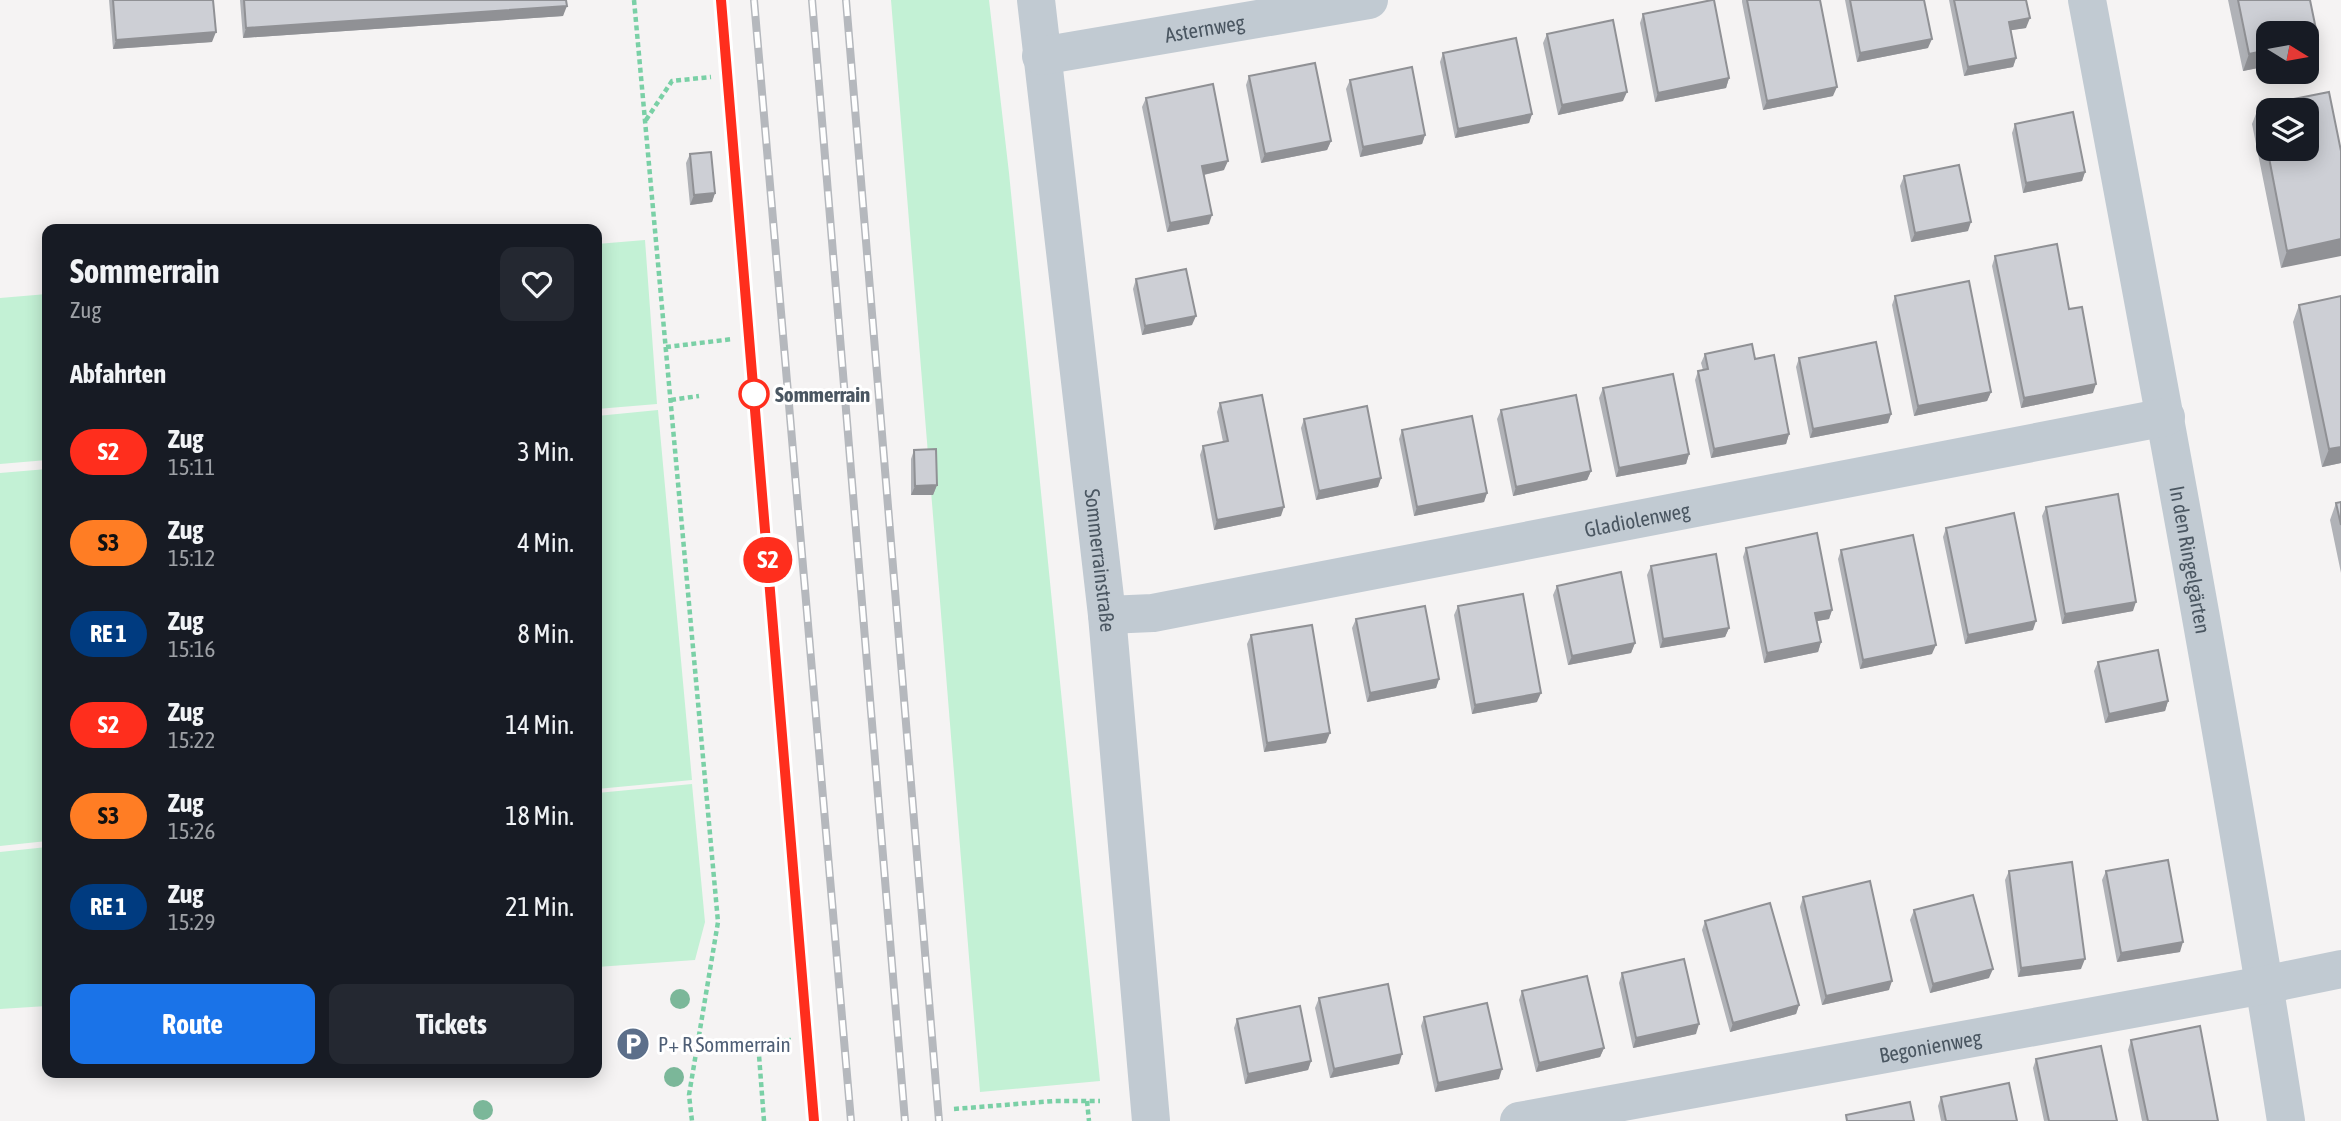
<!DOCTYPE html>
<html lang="de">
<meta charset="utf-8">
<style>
body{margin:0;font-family:"Asap Condensed",sans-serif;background:#242831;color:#f1f3f6;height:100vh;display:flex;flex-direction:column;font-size:26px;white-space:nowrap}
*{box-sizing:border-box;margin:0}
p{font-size:23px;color:#9ea1a6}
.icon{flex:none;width:38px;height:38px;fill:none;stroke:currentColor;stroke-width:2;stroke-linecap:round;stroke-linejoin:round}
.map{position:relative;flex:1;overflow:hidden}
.drawer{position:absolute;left:42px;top:224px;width:560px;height:854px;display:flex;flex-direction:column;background:#171b24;border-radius:14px;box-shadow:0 4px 18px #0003}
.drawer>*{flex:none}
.badge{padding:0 14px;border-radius:23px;font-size:24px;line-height:46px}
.needle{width:46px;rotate:101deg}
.tools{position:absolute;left:2256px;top:21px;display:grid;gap:14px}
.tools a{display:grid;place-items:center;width:63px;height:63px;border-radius:14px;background:#171b24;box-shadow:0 4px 18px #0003;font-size:35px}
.map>.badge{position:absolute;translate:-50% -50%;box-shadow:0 0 0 4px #fff}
h2{padding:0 28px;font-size:26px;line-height:63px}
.round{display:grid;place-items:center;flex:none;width:74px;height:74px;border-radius:14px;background:#242831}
.headline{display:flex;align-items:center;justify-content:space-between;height:119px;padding:0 28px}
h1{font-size:33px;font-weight:700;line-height:52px}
.cta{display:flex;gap:14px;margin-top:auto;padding:14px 28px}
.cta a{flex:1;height:80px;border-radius:14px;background:#1a73e8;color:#fff;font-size:28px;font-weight:700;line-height:80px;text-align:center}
.cta a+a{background:#242831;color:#f1f3f6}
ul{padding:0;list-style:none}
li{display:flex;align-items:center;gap:21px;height:91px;padding:0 28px}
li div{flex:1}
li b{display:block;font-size:26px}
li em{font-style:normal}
li .badge{min-width:77px;font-weight:700;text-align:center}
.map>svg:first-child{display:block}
</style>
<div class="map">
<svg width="2341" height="1121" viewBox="0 0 2341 1121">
<rect width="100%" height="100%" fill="#f5f3f3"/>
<path fill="#c3f1d5" d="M891 0H989L1009 173 1100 1081 980 1092Z
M645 240 657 404 597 409V244Z
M47 294V460L0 464V298Z
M658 410 692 780 597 789V416Z
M47 469V841L0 846V473Z
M692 784 705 922 695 960 597 967V793Z
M47 847V1006L0 1009V852Z"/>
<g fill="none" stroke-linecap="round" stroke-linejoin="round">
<path stroke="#7ad0a6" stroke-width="4.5" stroke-dasharray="5 3.5" stroke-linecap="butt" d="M634 0 718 922 689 1095 692 1121
M646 120 672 81 711 77
M666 347 733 339
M671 400 699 396
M1087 1101 1089 1121
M954 1109 1054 1101H1100
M764 1121 758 1042 791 1040"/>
<g stroke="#c1cad2" stroke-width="38">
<path id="s1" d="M1036 0 1107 615 1151 1121"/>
<path id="s2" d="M2087 0C2157 373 2227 746 2286 1121"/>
<path id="s3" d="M1041 56 1369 0"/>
<path id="s4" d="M1107 615 1153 613 2166 417"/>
<path id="s5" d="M1519 1121 2264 985 2341 969"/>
</g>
<defs>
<path id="rail" d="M721 0 814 1121
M754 0 851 1121
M812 0 905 1121
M846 0 939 1121"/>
</defs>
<use href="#rail" stroke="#b5b8bd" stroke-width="8"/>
<use href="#rail" stroke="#fff" stroke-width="5" stroke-dasharray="16" stroke-linecap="butt"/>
</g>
<g fill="#7bb799">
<circle cx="680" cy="999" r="10"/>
<circle cx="674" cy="1077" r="10"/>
<circle cx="483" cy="1110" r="10"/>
</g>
<path fill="#b0b2b7" d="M109 0H213L212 42 113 49Z
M240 0H566L563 16 243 38Z
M1742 0H1820L1833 96 1763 110 1742 2Z
M1845 0H1924L1928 48 1857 62Z
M1949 0H2026V28L2011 30 2016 58 2013 67 1964 76Z
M2228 0H2310L2318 39 2312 57 2268 33V66L2243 71Z
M1643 14 1729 78 1726 88 1655 102 1640 23Z
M1547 34 1623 101 1558 115 1543 43Z
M1443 53 1532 114 1529 123 1455 138 1440 62Z
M1249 76 1331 141 1327 150 1261 163 1246 85Z
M1350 80 1425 135 1422 144 1360 157 1346 89Z
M1146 98 1224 170 1204 175 1209 224 1167 232 1142 107Z
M2259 106 2341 151 2281 268 2252 124Z
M2015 124 2085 172 2082 181 2023 193 2012 133Z
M690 154 715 193 712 202 690 205 686 163Z
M1904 176 1968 231 1911 242 1900 186Z
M1995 256 2093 393 2021 408 1992 266Z
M1136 279 1192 325 1142 335 1133 289Z
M1895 296 1991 392 1987 401 1914 416 1892 305Z
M2299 305 2341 463 2322 467 2293 322Z
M1705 354 1755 359 1789 434 1786 444 1711 458 1695 380 1698 371 1703 370 1701 363Z
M1799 358 1891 414 1888 423 1810 438 1796 367Z
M1603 388 1689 454 1686 464 1616 477 1599 398Z
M1220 403 1281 516 1214 530 1200 455 1203 446 1223 442 1217 412Z
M1501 410 1591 471 1587 480 1513 496 1497 419Z
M1304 419 1381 478 1378 487 1316 500 1301 428Z
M1402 430 1487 493 1484 502 1414 516 1399 439Z
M914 450 937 485 933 495H911V459Z
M2341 502V573L2330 520 2336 503Z
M2046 507 2133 611 2062 624 2042 516Z
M1946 528 2033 630 1965 644 1943 537Z
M1746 548 1832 610 1829 619 1817 621 1821 642 1818 652 1764 663 1743 557Z
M1841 550 1932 654 1860 669 1838 559Z
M1651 566 1729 628 1725 637 1660 648 1647 575Z
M1557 586 1635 643 1631 653 1568 665 1553 595Z
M1458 606 1537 702 1472 714 1454 615Z
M1356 619 1439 679 1436 688 1367 702 1352 628Z
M1251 635 1326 743 1264 752 1247 644Z
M2098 662 2168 701 2165 711 2105 723 2094 671Z
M2009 871 2081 969 2018 977 2005 880Z
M2106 871 2180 952 2117 962 2102 880Z
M1803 897 1889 990 1822 1005 1800 907Z
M1914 910 1989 978 1930 993 1910 920Z
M1705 921 1799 1005 1796 1014 1730 1032 1702 930Z
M1622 973 1696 1034 1633 1048 1619 983Z
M1522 991 1604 1048 1600 1057 1536 1072 1519 1000Z
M1319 998 1399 1064 1330 1078 1315 1008Z
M1424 1017 1499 1079 1435 1092 1421 1026Z
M1237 1019 1311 1061 1308 1070 1245 1084 1234 1028Z
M2131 1040 2218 1121H2142L2128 1050Z
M2036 1059 2117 1121H2044L2033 1068Z
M1941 1097 2017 1121H1941L1938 1106Z"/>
<path fill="#909195" d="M567 6 563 16 243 38 246 28Z
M2030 18 2026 28 2006 31 2009 22Z
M216 32 212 42 113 49 116 40Z
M1932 39 1928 48 1857 62 1860 53Z
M2318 39 2312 57 2306 58V42Z
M2268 50V66L2243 71 2249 54Z
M2016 58 2013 67 1964 76 1968 67Z
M1729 78 1726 88 1655 102 1658 93Z
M1837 87 1833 96 1763 110 1767 101Z
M1627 92 1623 101 1558 115 1562 105Z
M1532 114 1529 123 1455 138 1458 129Z
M1425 135 1422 144 1360 157 1363 147Z
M1331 141 1327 150 1261 163 1265 154Z
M1228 161 1224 170 1198 176 1202 166Z
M2085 172 2082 181 2023 193 2026 183Z
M715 193 712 202 690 205 694 195Z
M1212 215 1209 224 1167 232 1170 223Z
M1971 222 1968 231 1911 242 1915 233Z
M2341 239V256L2281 268 2287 251Z
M1196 316 1192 325 1142 335 1145 326Z
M2096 384 2093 393 2021 408 2024 398Z
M1991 392 1987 401 1914 416 1918 406Z
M1891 414 1888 423 1810 438 1813 429Z
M1789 434 1786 444 1711 458 1714 449Z
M2341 447V463L2322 467 2329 449Z
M1689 454 1686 464 1616 477 1619 468Z
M1591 471 1587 480 1513 496 1516 487Z
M1381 478 1378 487 1316 500 1319 491Z
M937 485 933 495H911L915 486Z
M1487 493 1484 502 1414 516 1417 507Z
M1284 507 1281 516 1214 530 1217 520Z
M2136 602 2133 611 2062 624 2065 614Z
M1832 610 1829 619 1812 622 1815 613Z
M2036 621 2033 630 1965 644 1968 635Z
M1729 628 1725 637 1660 648 1663 639Z
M1821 642 1818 652 1764 663 1767 653Z
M1635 643 1631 653 1568 665 1572 656Z
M1936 645 1932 654 1860 669 1863 660Z
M1439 679 1436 688 1367 702 1370 693Z
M1541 693 1537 702 1472 714 1475 705Z
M2168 701 2165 711 2105 723 2109 714Z
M1330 733 1326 743 1264 752 1267 743Z
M2183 942 2180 952 2117 962 2121 953Z
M2085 959 2081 969 2018 977 2021 968Z
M1993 969 1989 978 1930 993 1933 984Z
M1892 981 1889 990 1822 1005 1826 996Z
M1799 1005 1796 1014 1730 1032 1733 1023Z
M1699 1024 1696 1034 1633 1048 1636 1038Z
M1604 1048 1600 1057 1536 1072 1539 1063Z
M1402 1054 1399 1064 1330 1078 1334 1069Z
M1311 1061 1308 1070 1245 1084 1248 1074Z
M1502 1069 1499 1079 1435 1092 1438 1083Z"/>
<path fill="#cdcfd5" stroke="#909195" stroke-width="2" fill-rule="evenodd" d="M113 0H213L216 32 116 40Z
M244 0H566L567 6 246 28Z
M1712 0H1714L1729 78 1658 93 1643 14Z
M1747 0H1820L1837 87 1767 101Z
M1850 0H1924L1932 39 1860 53Z
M1954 0H2026L2030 18 2009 22 2016 58 1968 67Z
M2238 0H2310L2318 39 2306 42V33H2268V50L2249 54Z
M1613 20 1627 92 1562 105 1547 34Z
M1516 38 1532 114 1458 129 1443 53Z
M1315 63 1331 141 1265 154 1249 76Z
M1412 67 1425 135 1363 147 1350 80Z
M1213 84 1228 161 1202 166 1212 215 1170 223 1146 98Z
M2329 92 2341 151V239L2287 251 2259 106ZM2268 110H2306V149H2268Z
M2073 112 2085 172 2026 183 2015 124Z
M711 152 715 193 694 195 690 154Z
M1959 165 1971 222 1915 233 1904 176Z
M2057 244 2069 309 2082 307 2096 384 2024 398 1995 256Z
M1186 269 1196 316 1145 326 1136 279Z
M1969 281 1991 392 1918 406 1895 296Z
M2341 296V447L2329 449 2299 305Z
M1876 342 1891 414 1813 429 1799 358Z
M1752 344 1755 359 1774 355 1789 434 1714 449 1698 371 1708 369 1705 354Z
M1673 374 1689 454 1619 468 1603 388Z
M1262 395 1284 507 1217 520 1203 446 1228 441 1220 403Z
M1576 395 1591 471 1516 487 1501 410Z
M1367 406 1381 478 1319 491 1304 419Z
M1472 416 1487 493 1417 507 1402 430Z
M936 449 937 485 915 486 914 450Z
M2118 494 2136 602 2065 614 2046 507Z
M2341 502V525L2336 503Z
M2014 513 2036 621 1968 635 1946 528Z
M1817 533 1832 610 1815 613 1821 642 1767 653 1746 548Z
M1913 535 1936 645 1863 660 1841 550Z
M1716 554 1729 628 1663 639 1651 566Z
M1621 572 1635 643 1572 656 1557 586Z
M1523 594 1541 693 1475 705 1458 606Z
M1425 606 1439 679 1370 693 1356 619Z
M1312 625 1330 733 1267 743 1251 635Z
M2158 650 2168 701 2109 714 2098 662Z
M2168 860 2183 942 2121 953 2106 871Z
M2072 862 2085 959 2021 968 2009 871Z
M1870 881 1892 981 1826 996 1803 897Z
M1973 895 1993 969 1933 984 1914 910Z
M1770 903 1799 1005 1733 1023 1705 921Z
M1684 959 1699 1024 1636 1038 1622 973Z
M1587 976 1604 1048 1539 1063 1522 991Z
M1388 984 1402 1054 1334 1069 1319 998Z
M1487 1003 1502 1069 1438 1083 1424 1017Z
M1300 1006 1311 1061 1248 1074 1237 1019Z
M2200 1026 2218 1121H2148L2131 1040Z
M2101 1046 2117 1121H2049L2036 1059Z
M2009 1083 2017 1121H1946L1941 1097Z
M1910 1102 1914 1121H1847L1846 1115Z"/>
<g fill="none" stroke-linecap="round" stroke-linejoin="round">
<defs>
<path id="line" d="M721 0 814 1121"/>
</defs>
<use href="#line" stroke="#fff" stroke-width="16"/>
<use href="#line" stroke="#ff2e1d" stroke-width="10"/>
</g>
<defs>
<symbol id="parking-disc" viewBox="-11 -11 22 22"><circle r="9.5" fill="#5c6f8a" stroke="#fff"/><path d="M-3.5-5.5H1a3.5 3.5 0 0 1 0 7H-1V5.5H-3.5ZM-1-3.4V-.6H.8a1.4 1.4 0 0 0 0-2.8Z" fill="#fff"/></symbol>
</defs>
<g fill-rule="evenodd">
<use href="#parking-disc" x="614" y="1025" width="38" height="38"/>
</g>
<circle fill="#fff" stroke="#ff2e1d" stroke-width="3.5" cx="754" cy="394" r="14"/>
<g text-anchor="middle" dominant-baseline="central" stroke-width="6" stroke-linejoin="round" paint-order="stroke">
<g font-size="21" fill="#4a5661" stroke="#fff">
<text stroke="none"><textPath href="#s3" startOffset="166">Asternweg</textPath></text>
<text stroke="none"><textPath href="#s4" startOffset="539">Gladiolenweg</textPath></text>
<text stroke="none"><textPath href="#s1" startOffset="564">Sommerrainstraße</textPath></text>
<text stroke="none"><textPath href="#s2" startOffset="569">In den Ringelgärten</textPath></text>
<text stroke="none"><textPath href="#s5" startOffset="418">Begonienweg</textPath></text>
</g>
<g font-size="21" font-weight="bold" fill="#4a5661" stroke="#fff" text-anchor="start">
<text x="775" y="394">Sommerrain</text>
</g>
<g font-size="21" fill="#4e5e75" stroke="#fff" text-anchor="start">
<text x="658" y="1044">P+ R Sommerrain</text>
</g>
</g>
</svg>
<div class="tools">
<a><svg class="needle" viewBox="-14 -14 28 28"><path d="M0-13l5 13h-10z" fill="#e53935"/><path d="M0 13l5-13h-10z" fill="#9ea1a6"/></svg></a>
<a><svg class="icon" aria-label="layers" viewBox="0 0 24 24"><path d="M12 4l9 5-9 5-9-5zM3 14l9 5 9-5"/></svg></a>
</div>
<b class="badge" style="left:768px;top:560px;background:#ff2e1d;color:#fff">S2</b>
<section class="drawer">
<div class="headline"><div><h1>Sommerrain</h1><p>Zug</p></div><a class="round"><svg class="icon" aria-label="heart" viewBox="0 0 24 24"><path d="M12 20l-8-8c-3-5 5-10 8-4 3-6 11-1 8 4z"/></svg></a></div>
<h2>Abfahrten</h2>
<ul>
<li><span class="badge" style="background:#ff2e1d;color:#fff">S2</span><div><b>Zug</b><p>15:11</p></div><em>3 Min.</em></li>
<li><span class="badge" style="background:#ff7d24;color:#111">S3</span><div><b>Zug</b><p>15:12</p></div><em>4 Min.</em></li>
<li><span class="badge" style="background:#003b80;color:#fff">RE 1</span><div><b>Zug</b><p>15:16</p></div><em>8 Min.</em></li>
<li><span class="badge" style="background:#ff2e1d;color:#fff">S2</span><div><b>Zug</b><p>15:22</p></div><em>14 Min.</em></li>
<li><span class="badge" style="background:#ff7d24;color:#111">S3</span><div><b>Zug</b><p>15:26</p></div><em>18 Min.</em></li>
<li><span class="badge" style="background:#003b80;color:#fff">RE 1</span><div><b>Zug</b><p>15:29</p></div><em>21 Min.</em></li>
</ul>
<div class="cta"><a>Route</a><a>Tickets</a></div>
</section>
</div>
